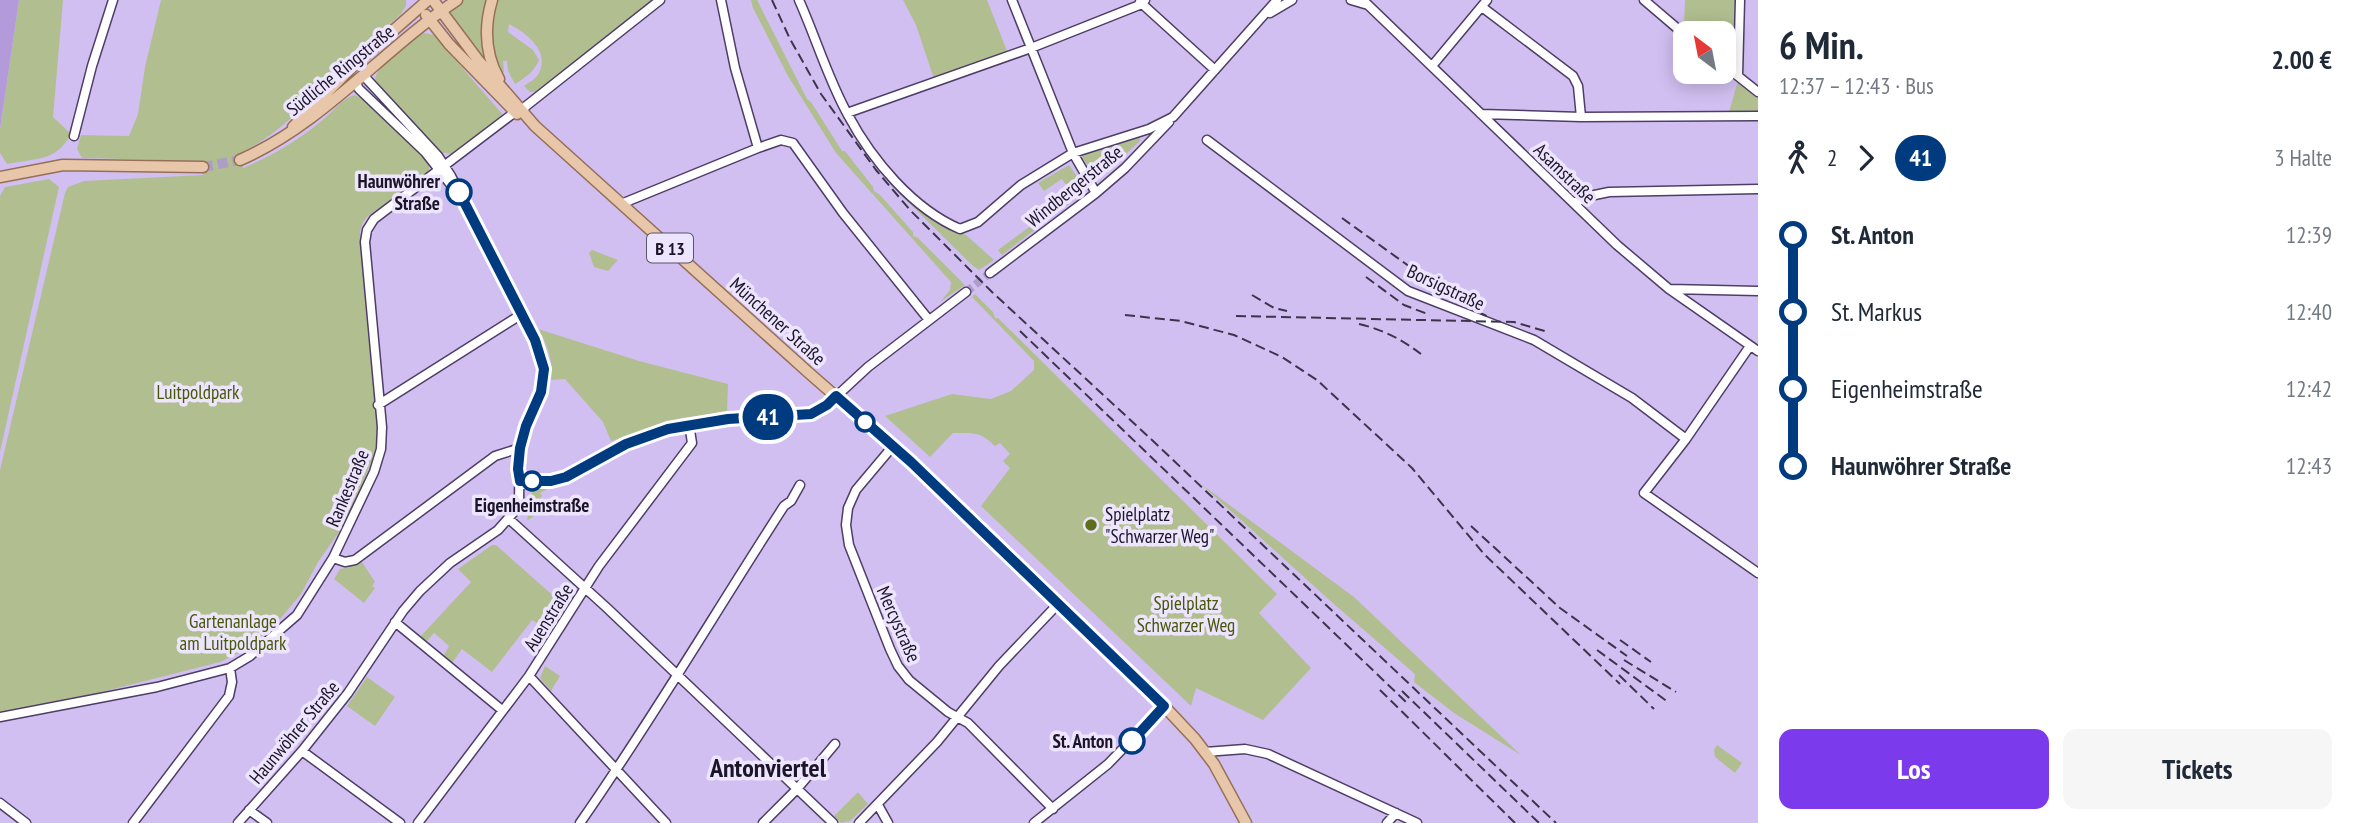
<!DOCTYPE html>
<html lang="de">
<meta charset="utf-8">
<style>
body{margin:0;font-family:"PT Sans Narrow",sans-serif;background:#f6f6f7;color:#1f2937;height:100vh;display:flex;flex-direction:column;font-size:26px;white-space:nowrap}
*{box-sizing:border-box;margin:0}
p{font-size:23px;color:#747a83}
.icon{flex:none;width:38px;height:38px;fill:none;stroke:currentColor;stroke-width:2;stroke-linecap:round;stroke-linejoin:round}
.map{position:relative;flex:1;overflow:hidden}
.details{display:flex;flex-direction:column;background:#fff;width:595px}
.details>*{flex:none}
.badge{padding:0 14px;border-radius:23px;font-size:24px;line-height:46px}
.needle{width:46px;rotate:328deg}
.fabs{position:absolute;left:1673px;top:21px;display:grid;gap:14px}
.fabs a{display:grid;place-items:center;width:63px;height:63px;border-radius:14px;background:#fff;box-shadow:0 4px 18px #0003;font-size:35px}
.map>.badge{position:absolute;translate:-50% -50%;box-shadow:0 0 0 4px #fff}
.legs{display:flex;align-items:center;gap:10px;height:77px;padding:0 21px;font-size:23px}
.legs p{margin-inline-start:auto}
.head{display:flex;align-items:center;justify-content:space-between;height:119px;padding:0 21px}
h1{font-size:38px;font-weight:800;line-height:52px}
.action{display:flex;gap:14px;margin-top:auto;padding:14px 21px}
.action a{flex:1;height:80px;border-radius:14px;background:#7c3aed;color:#fff;font-size:28px;font-weight:800;line-height:80px;text-align:center}
.action a+a{background:#f6f6f7;color:#1f2937}
ul{padding:0 21px;list-style:none}
li{display:flex;align-items:center;gap:24px;height:77px;font-size:26px}
li i{display:grid;place-items:center;width:10px;height:100%;margin:0 9px;background:currentColor}
li i::after{content:'';width:18px;height:18px;margin:-9px;border:5px solid;border-radius:50%;background:#fff}
li p{margin-inline-start:auto}
li:first-child i{background:linear-gradient(#0000 50%,currentColor 0)}
li:last-child i{background:linear-gradient(currentColor 50%,#0000 0)}
main{display:flex;flex:1;min-height:0}
.map>svg:first-child{display:block}
</style>
<main>
<div class="map">
<svg width="1758" height="823" viewBox="0 0 1758 823">
<rect width="100%" height="100%" fill="#d1bff1"/>
<path fill="#b1bf90" d="M19 0H63L53 117 71 134C56 162 36 158 7 164L0 153V129Z
M161 0H406V6L400 15C381 32 360 48 343 66 307 103 285 130 239 154L243 168C270 157 297 141 319 123 331 114 340 100 354 95 374 100 414 145 429 161V170L424 177 369 215 363 222 360 231 368 335 378 427 376 449 359 495 337 535 318 562 301 594 274 626 243 651 220 662 70 700 0 712V470L65 193 68 187 84 181 203 175 202 161 82 158 77 149 81 135 129 136 138 114 145 67Z
M464 0H489L482 29 486 63 447 12Z
M497 0H657L592 49 538 92H530L524 86C528 83 534 80 537 76 553 52 526 33 509 24L508 32 533 50 539 60C534 72 526 77 515 84L508 71 507 61H503L504 72 501 73C490 48 487 25 497 0Z
M751 0H757L807 99 811 102 842 151H845L873 187 874 191 880 195 913 232V236L918 238 965 285 940 302 950 290 951 282 836 153 788 76 753 8Z
M903 0H987L1007 51 934 79 916 25Z
M1685 0H1736L1734 65 1724 57V33H1695L1684 24Z
M424 33 434 35 503 115 500 121 451 154 439 152 375 80C375 66 412 39 424 33Z
M1738 81 1758 97V113L1729 112Z
M1137 137 1140 138V141L1100 178 1096 176 1082 158 1084 153Z
M1069 165 1084 187V192L1002 255 998 250 1073 195 1062 179 1044 191 1038 183Z
M49 179 59 187 0 452V196L5 187Z
M899 193 940 225 966 235 994 260 979 270 973 266Z
M592 250 618 260 608 271 594 267 589 253Z
M975 294 993 312 995 318H998L1277 594 1259 613 1311 668 1263 720 1196 688 1191 706 981 506 1010 468 1003 461 1010 454 1000 443 995 446C980 431 973 433 953 433L930 457 885 416 952 394 991 399 1011 391 1034 370V361L972 297Z
M538 329 639 361 728 384 727 412 681 418 611 441 603 422 565 379 551 380C553 360 548 346 538 329Z
M1201 484 1354 597 1521 755 1454 713 1414 682 1415 674 1335 605Z
M537 486H553L540 493 542 496 539 499 545 507 530 519 527 520 531 506 532 490Z
M492 545H496L566 607 552 632 532 620 492 672 462 649 452 663 443 657 449 646 434 633 426 642 420 637 471 582 458 569Z
M362 562 375 582 372 586 375 588 364 603 334 579 340 569 346 568Z
M545 666 560 676 551 691 540 678Z
M367 677 395 697 375 726 347 706Z
M1717 745 1742 763 1735 773 1715 757 1714 750Z
M858 792 868 804 850 821 841 823 834 816Z"/>
<path fill="#b39bdb" d="M0 0H19L0 129Z"/>
<g fill="none" stroke-linecap="round" stroke-linejoin="round">
<path stroke="#ad9dc9" stroke-width="8" stroke-dasharray="8 4" stroke-linecap="butt" d="M966 292 990 273"/>
<path stroke="#ad9dc9" stroke-width="10" stroke-dasharray="10 5" stroke-linecap="butt" d="M203 167 240 160"/>
<defs>
<path id="minor" d="M721 0 735 68 758 148 781 140 793 143 843 213 929 320
M799 0C816 38 828 79 848 115 872 160 913 209 960 229L978 222 1021 185 1073 153 1149 129 1173 117 1277 0
M1012 0 1073 153 1096 193
M1351 0 1368 5
M1363 0 1617 245 1669 289 1758 351
M1644 0 1685 35
M1140 2 1215 70
M1482 7 1573 76 1578 86 1581 117
M1270 13 1292 0
M1724 65 1758 92
M1432 66 1487 0
M1738 75 1740 0
M355 82 359 89 425 152 451 185
M521 110 660 0
M847 113 1031 48 1142 4 1145 0
M1481 114 1581 117 1758 116
M74 136 92 66 113 0
M1207 140 1408 291 1534 340 1632 398 1686 439
M1574 203 1590 196 1609 192 1758 189
M621 204 758 148
M990 273 1096 193 1125 168 1169 122
M1670 289 1758 291
M1750 346 1686 439 1644 493 1758 573
M378 405 522 314
M893 446 856 490 848 508 846 525 849 545 890 649 898 666 909 680 948 712 968 723 1053 809
M520 481H551L566 477 638 439 689 424 728 419 811 414 827 405 868 367 966 292
M509 519 607 608 833 823
M333 558 345 562 355 560 495 456 520 448
M395 622 502 710
M529 676 666 823
M0 717 157 687 230 668 250 656 297 615 333 558 374 472 381 449 382 427 365 242 367 230 374 219 515 112
M302 751 400 823
M1205 752 1245 749 1268 754 1417 823
M0 803 26 823
M878 805 888 823
M249 810 267 823
M133 823 229 696 232 682 230 668
M238 823 302 751 348 693 403 611 420 591 450 563 498 530 513 513 519 500 520 448 544 379V369L535 340 451 176 438 156 363 75
M418 823 529 676 599 566 692 443 689 424
M580 823C652 720 716 611 784 506L791 501 800 485
M763 823 797 789 835 744
M859 823 937 742 999 666 1058 604
M1034 823 1108 764 1164 706
M1387 823 1396 813"/>
<path id="major" d="M433 0 478 60 535 126 809 373 911 462 1164 706 1195 739 1214 764 1246 823
M492 0C484 27 485 54 499 79
M426 15 449 44 517 114
M293 127 355 64 428 0
M240 160C324 123 382 50 457 0
M0 177 63 165 203 167"/>
</defs>
<use href="#minor" stroke="#4e3d67" stroke-width="11"/>
<use href="#major" stroke="#966f56" stroke-width="13"/>
<use href="#minor" stroke="#fff" stroke-width="8"/>
<use href="#major" stroke="#e8c6a9" stroke-width="10"/>
<path stroke="#3d344c" stroke-width="2" stroke-dasharray="10 5" stroke-linecap="butt" d="M772 0 790 39 821 94 876 170 910 210 992 292 1152 440 1556 823
M1342 218 1463 305 1489 317
M1366 277 1404 305 1430 315
M1252 295 1274 308 1287 311
M1125 315 1181 321 1234 335 1282 357 1317 380 1412 468 1484 554 1620 684
M1236 316 1514 322 1548 332
M1359 324C1384 330 1401 339 1421 354
M1020 331 1406 702
M1471 526 1560 608 1627 656
M1620 640 1651 662
M1597 650 1668 702
M1624 660 1676 692
M1619 675 1654 709
M1380 690 1515 823
M1402 691 1539 823"/>
</g>
<g fill="none" stroke-linecap="round" stroke-linejoin="round">
<defs>
<path id="line-1" d="M459 192 535 340 544 369 541 392 526 426 520 448 518 469 520 481H551L566 477 626 444 668 429 728 419 811 414 827 405 836 396 911 462 1164 706 1132 741"/>
</defs>
<use href="#line-1" stroke="#fff" stroke-width="16"/>
<use href="#line-1" stroke="#003b80" stroke-width="10"/>
</g>
<g fill="#fff" stroke="#003b80" stroke-width="3.5">
<circle cx="459" cy="192" r="12"/>
<circle cx="865" cy="422" r="9"/>
<circle cx="532" cy="481" r="9"/>
<circle cx="1132" cy="741" r="12"/>
</g>
<circle fill="#5d6f1d" stroke="#ede4fe" stroke-width="2.5" cx="1091" cy="525" r="7"/>
<g text-anchor="middle" dominant-baseline="central" stroke-width="7" stroke-linejoin="round" paint-order="stroke">
<rect fill="#ede4fe" stroke="#5b5368" stroke-width="2" x="647" y="233.5" width="46" height="29" rx="5"/>
<g font-size="18" font-weight="bold" fill="#1c1527">
<text x="670" y="248">B 13</text>
</g>
<g font-size="19" fill="#1c1527" stroke="#ede4fe">
<text transform="translate(340 70) rotate(-39)">Südliche Ringstraße</text>
<text transform="translate(1565 173) rotate(44)">Asamstraße</text>
<text transform="translate(1074 186) rotate(-39)">Windbergerstraße</text>
<text transform="translate(1446 287) rotate(25)">Borsigstraße</text>
<text transform="translate(778 321) rotate(42)">Münchener Straße</text>
<text transform="translate(347 488) rotate(-67)">Rankestraße</text>
<text transform="translate(548 617) rotate(-58)">Auenstraße</text>
<text transform="translate(899 624) rotate(66)">Mercystraße</text>
<text transform="translate(294 732) rotate(-50)">Haunwöhrer Straße</text>
</g>
<g font-size="19" font-weight="bold" fill="#1c1527" stroke="#ede4fe" text-anchor="end">
<text x="440" y="181">Haunwöhrer<tspan x="440" dy="22">Straße</tspan></text>
<text x="532" y="505" text-anchor="middle">Eigenheimstraße</text>
<text x="1113" y="741">St. Anton</text>
</g>
<g font-size="19" fill="#475807" stroke="#ede4fe">
<text x="198" y="392">Luitpoldpark</text>
<text x="1186" y="603">Spielplatz<tspan x="1186" dy="22">Schwarzer Weg</tspan></text>
<text x="233" y="621">Gartenanlage<tspan x="233" dy="22">am Luitpoldpark</tspan></text>
</g>
<g font-size="19" fill="#1c1527" stroke="#ede4fe" text-anchor="start">
<text x="1105" y="514">Spielplatz<tspan x="1105" dy="22">"Schwarzer Weg"</tspan></text>
</g>
<g font-size="26" font-weight="bold" fill="#1c1527" stroke="#ede4fe">
<text x="768" y="767">Antonviertel</text>
</g>
</g>
</svg>
<div class="fabs">
<a><svg class="needle" viewBox="-14 -14 28 28"><path d="M0-13l5 13h-10z" fill="#e53935"/><path d="M0 13l5-13h-10z" fill="#747a83"/></svg></a>
</div>
<b class="badge" style="left:768px;top:417px;background:#003b80;color:#fff">41</b>
</div>
<section class="details">
<div class="head"><div><h1>6 Min.</h1><p>12:37 – 12:43 · Bus</p></div><b>2.00 €</b></div>
<div class="legs"><svg class="icon" aria-label="walk" viewBox="0 0 24 24"><circle cx="13" cy="4" r="2"/><path d="M13 8l-2 6 4 7M11 14l-3 7M7 12l3-4h3l4 4"/></svg>2<svg class="icon" aria-label="forward" viewBox="0 0 24 24"><path d="M9 5l7 7-7 7"/></svg><b class="badge" style="background:#003b80;color:#fff">41</b><p>3 Halte</p></div>
<ul>
<li><i style="color:#003b80"></i><b>St. Anton</b><p>12:39</p></li>
<li><i style="color:#003b80"></i><span>St. Markus</span><p>12:40</p></li>
<li><i style="color:#003b80"></i><span>Eigenheimstraße</span><p>12:42</p></li>
<li><i style="color:#003b80"></i><b>Haunwöhrer Straße</b><p>12:43</p></li>
</ul>
<div class="action"><a>Los</a><a>Tickets</a></div>
</section>
</main>
